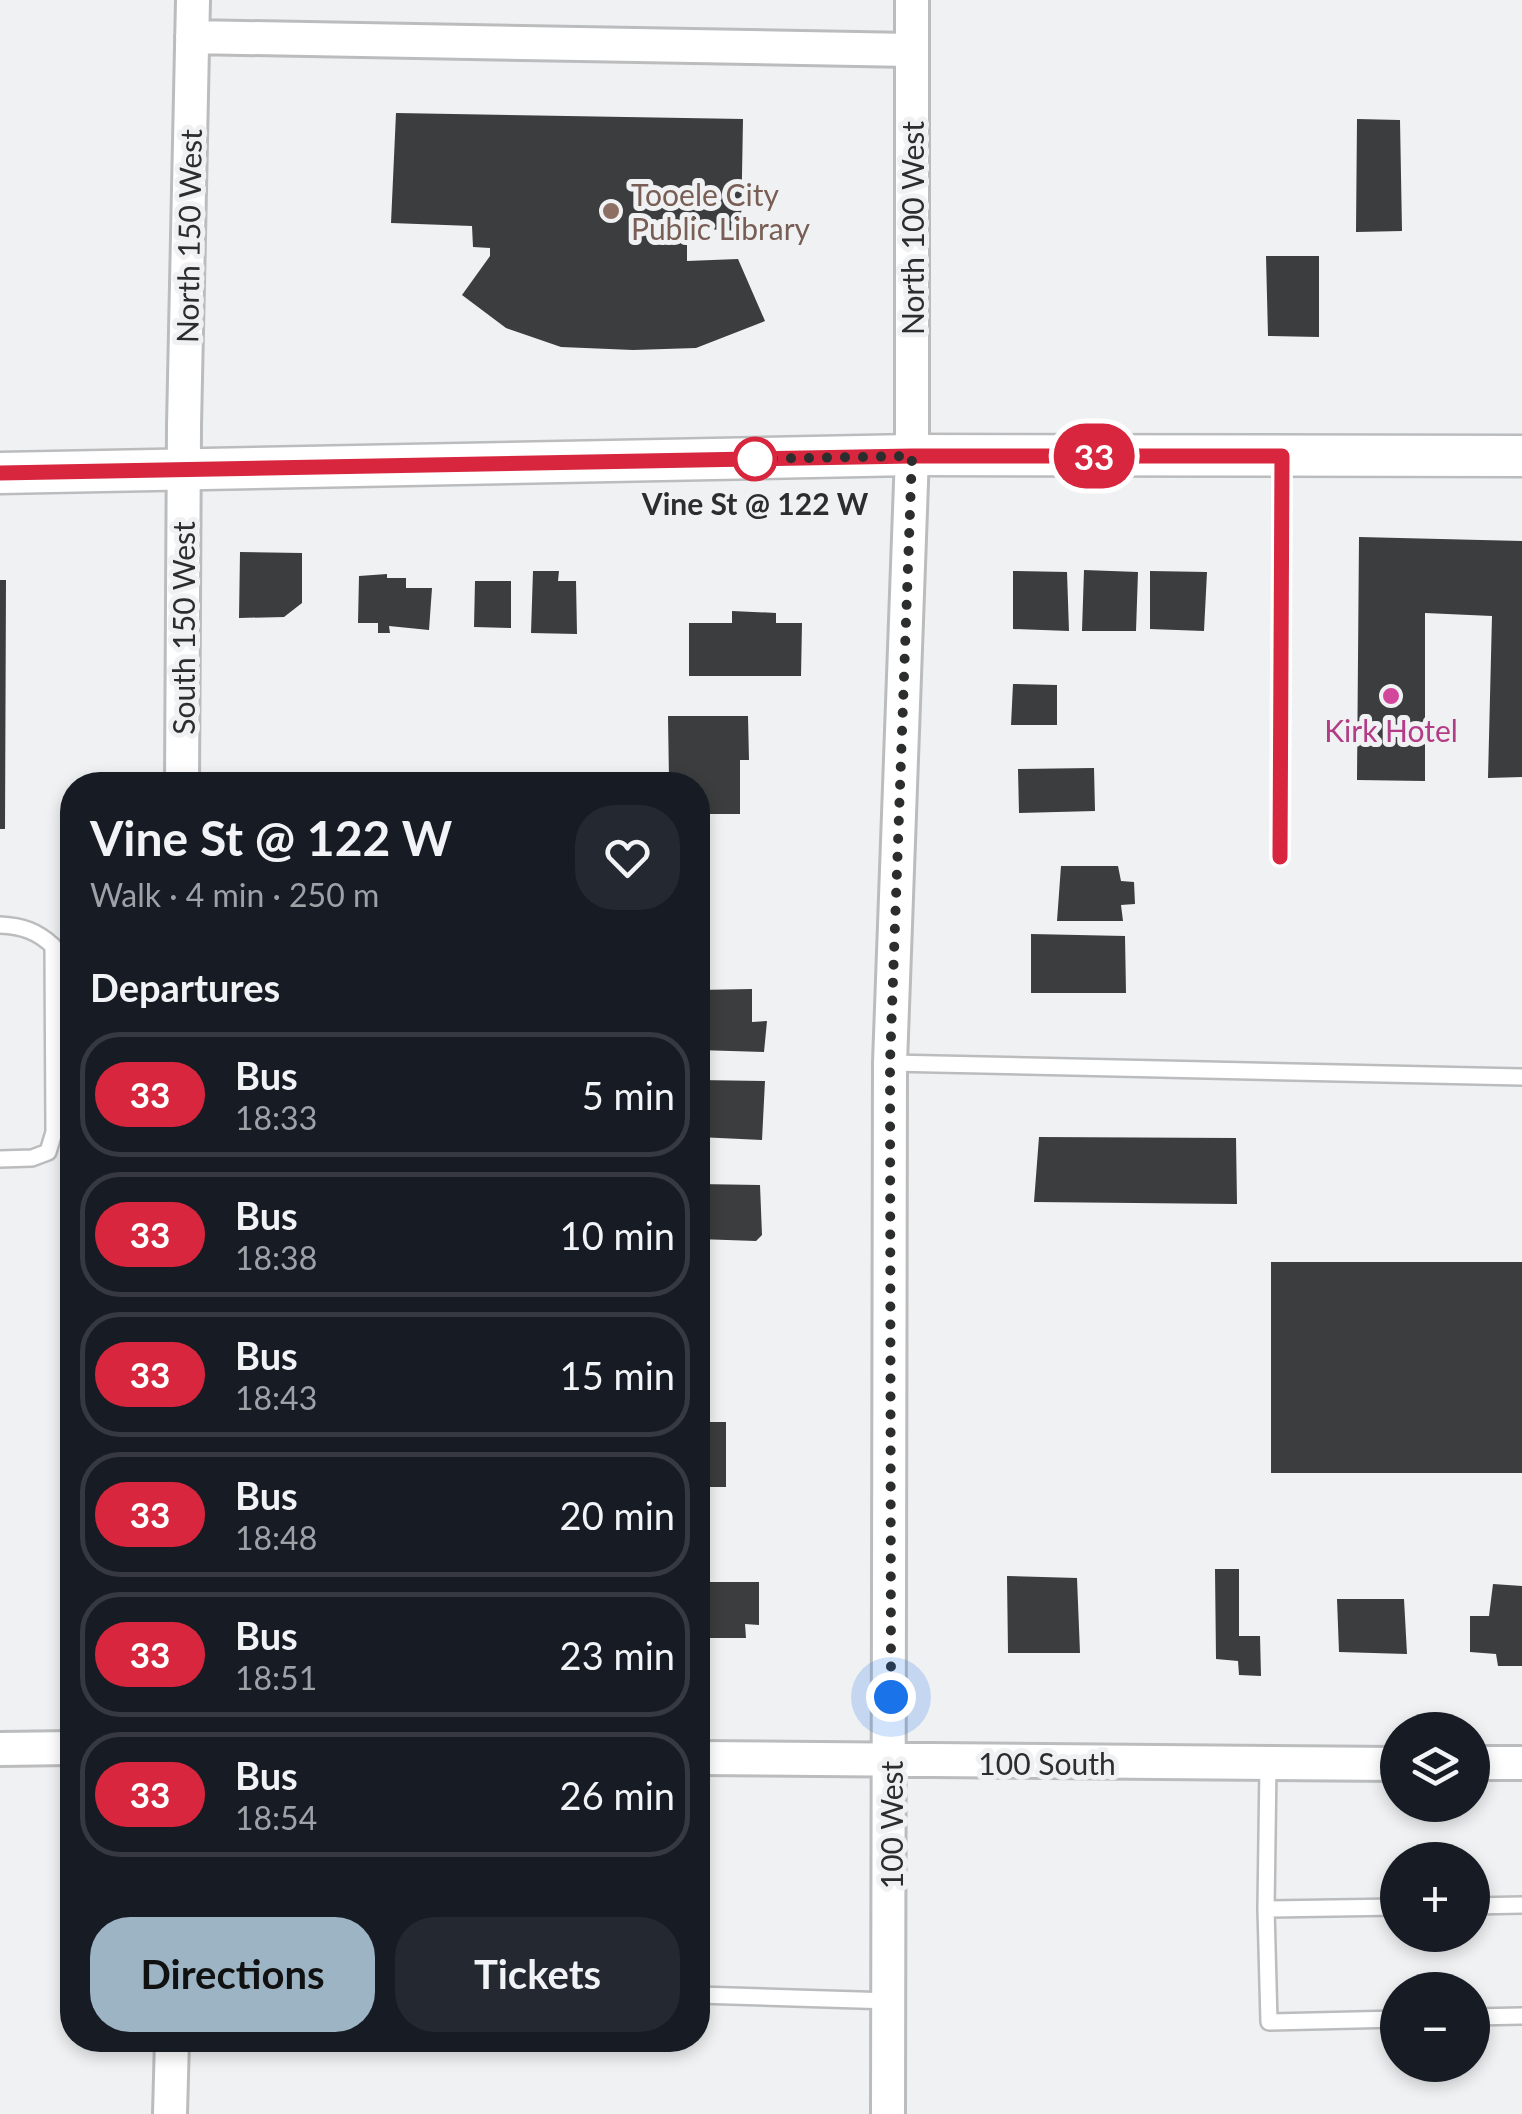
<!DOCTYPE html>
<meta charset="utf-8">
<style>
body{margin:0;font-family:Lato,sans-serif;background:#242831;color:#f1f3f6;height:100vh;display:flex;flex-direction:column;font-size:38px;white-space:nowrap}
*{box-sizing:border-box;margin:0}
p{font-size:32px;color:#9ea1a6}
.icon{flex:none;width:55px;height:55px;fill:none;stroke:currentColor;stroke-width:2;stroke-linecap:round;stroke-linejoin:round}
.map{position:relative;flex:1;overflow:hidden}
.sheet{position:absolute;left:60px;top:772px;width:650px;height:1280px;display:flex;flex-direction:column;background:#171b24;border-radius:40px;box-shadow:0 5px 15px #0003}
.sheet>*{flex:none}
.badge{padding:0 20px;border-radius:32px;font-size:35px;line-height:65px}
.fabs{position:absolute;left:1380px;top:1712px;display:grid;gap:20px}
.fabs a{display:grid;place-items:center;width:110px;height:110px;border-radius:50%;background:#171b24;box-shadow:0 5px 15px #0003;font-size:50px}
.you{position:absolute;width:50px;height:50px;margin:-25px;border:8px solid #fff;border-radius:50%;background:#1a73e8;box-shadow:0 0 0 15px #1a73e833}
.map>.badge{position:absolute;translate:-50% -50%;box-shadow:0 0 0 5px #fff}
h2{padding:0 30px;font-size:38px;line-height:90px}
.round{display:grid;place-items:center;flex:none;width:105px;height:105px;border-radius:40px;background:#242831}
.headline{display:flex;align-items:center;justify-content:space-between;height:170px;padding:0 30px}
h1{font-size:48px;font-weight:700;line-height:75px}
.cta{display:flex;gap:20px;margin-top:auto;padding:20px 30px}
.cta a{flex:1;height:115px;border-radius:40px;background:#9cb4c3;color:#111;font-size:40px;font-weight:700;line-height:115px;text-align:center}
.cta a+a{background:#242831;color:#f1f3f6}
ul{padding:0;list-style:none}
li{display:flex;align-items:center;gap:30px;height:125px;margin:0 20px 15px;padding:0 10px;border:5px solid #363941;border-radius:40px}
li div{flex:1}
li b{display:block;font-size:38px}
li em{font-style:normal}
li .badge{min-width:110px;font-weight:700;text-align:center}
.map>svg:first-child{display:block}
</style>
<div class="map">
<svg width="1522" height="2114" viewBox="0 0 1522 2114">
<rect width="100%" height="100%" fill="#f0f1f3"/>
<path fill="#3c3d3e" d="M396 113 743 119 741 231 687 228V261L738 259 765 321 696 348 633 350 561 347 506 328 462 295 490 256V248L473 247 472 226 391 223Z
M1357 119 1400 120 1402 231 1356 232Z
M1266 256H1319V337L1268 336Z
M1359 537 1522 541V777L1488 778 1492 616 1425 613V781L1357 780Z
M240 552 302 553V603L284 617 239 618Z
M1084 570 1138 572 1136 631H1082Z
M533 571H559L558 581H576L577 634 531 633Z
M1013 571 1067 572 1069 631 1013 629Z
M1150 571 1207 572 1204 631 1150 629Z
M387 574V578H406V588H432L429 630 389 626 390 633H378V623H358L359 576Z
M0 580H6L5 829H0Z
M475 581H511V628L474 627Z
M732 611 776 613V623H802L801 676H689V623H732Z
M1013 684 1057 685V725H1011Z
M668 716H748L749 760H740V814H698V785H640V782L669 780Z
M1094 768 1095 811 1019 813 1018 769Z
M1061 866H1118L1121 881 1134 882 1135 904 1121 905 1123 921H1057Z
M1031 934 1125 936 1126 993H1031Z
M752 989V1022L767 1021 764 1052 698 1050V990Z
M698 1080 765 1081 762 1140 698 1137Z
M1039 1137 1236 1138 1237 1204 1034 1202Z
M698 1184 760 1185 762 1235 756 1241 698 1239Z
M1271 1262H1522V1473H1271Z
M698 1422H726V1487H698Z
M1215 1569H1239V1636H1260L1261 1676 1239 1675 1238 1661 1216 1659Z
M1007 1576 1077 1578 1080 1653H1008Z
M698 1582H759V1625L745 1624 746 1638H698Z
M1493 1584 1522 1586V1666H1498L1496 1654 1470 1652V1616H1489Z
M1337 1599H1404L1407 1654 1339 1652Z"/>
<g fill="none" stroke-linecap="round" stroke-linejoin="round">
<defs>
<path id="service" d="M1280 857 1281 459
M0 925C22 926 37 931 53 946L54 1132 48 1152 32 1158 0 1159
M890 1063 1522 1077
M1268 1765 1266 1909 1398 1907
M1472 1906 1522 1905
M1266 1909 1269 2022 1398 2019
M698 1995 891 2001
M1472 2017 1522 2016"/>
<path id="minor" d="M192 37 911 50
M182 785 184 426 193 0
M0 1749 72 1748
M698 1758 1398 1764
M1472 1763H1522
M170 2114 172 2040
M888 2114 890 1063 912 455V0"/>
<path id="tertiary" d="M0 473 912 455 1522 456"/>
</defs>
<use href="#service" stroke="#bbbcbd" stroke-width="20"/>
<use href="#minor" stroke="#bbbcbd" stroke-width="38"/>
<use href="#tertiary" stroke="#bbbcbd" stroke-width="45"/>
<use href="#service" stroke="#fff" stroke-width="15"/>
<use href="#minor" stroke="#fff" stroke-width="32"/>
<use href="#tertiary" stroke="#fff" stroke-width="40"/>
</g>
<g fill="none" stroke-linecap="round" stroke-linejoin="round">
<defs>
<path id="line" d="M0 473 912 456H1282L1280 857"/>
</defs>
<use href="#line" stroke="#fff" stroke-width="22"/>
<use href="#line" stroke="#d7263d" stroke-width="15"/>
<path stroke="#2c2d2d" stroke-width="10" stroke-dasharray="0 18" d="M755 459 912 456 890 1063 891 1697"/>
</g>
<circle fill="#8d6e63" stroke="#f0f1f3" stroke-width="4" cx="611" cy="211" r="10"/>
<circle fill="#fff" stroke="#d7263d" stroke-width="5" cx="755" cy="459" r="20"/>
<circle fill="#d1479c" stroke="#f0f1f3" stroke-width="4" cx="1391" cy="696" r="10"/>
<g text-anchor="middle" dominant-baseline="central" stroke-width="10" stroke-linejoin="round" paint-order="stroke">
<g font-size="30" fill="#785e54" stroke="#f0f1f3" text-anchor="start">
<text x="631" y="194">Tooele City<tspan x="631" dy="34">Public Library</tspan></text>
</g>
<g font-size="30" fill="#2c2d2d" stroke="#f0f1f3">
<text transform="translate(912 228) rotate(-90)">North 100 West</text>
<text transform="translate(188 236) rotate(-89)">North 150 West</text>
<text transform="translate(183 628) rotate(-90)">South 150 West</text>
<text x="1047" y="1763">100 South</text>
<text transform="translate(891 1825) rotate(-90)">100 West</text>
</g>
<g font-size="30" font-weight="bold" fill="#2c2d2d" stroke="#f0f1f3">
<text x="755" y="503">Vine St @ 122 W</text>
</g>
<g font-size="30" fill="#b23c85" stroke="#f0f1f3">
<text x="1391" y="730">Kirk Hotel</text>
</g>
</g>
</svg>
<div class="fabs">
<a><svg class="icon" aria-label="layers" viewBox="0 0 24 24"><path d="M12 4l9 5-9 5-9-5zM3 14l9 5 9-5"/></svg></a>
<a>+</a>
<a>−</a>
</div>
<div class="you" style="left:891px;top:1697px"></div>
<b class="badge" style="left:1094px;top:456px;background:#d7263d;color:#fff">33</b>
<section class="sheet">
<div class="headline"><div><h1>Vine St @ 122 W</h1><p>Walk · 4 min · 250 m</p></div><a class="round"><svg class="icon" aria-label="heart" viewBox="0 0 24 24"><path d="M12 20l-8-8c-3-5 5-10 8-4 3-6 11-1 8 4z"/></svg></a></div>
<h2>Departures</h2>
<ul>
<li><span class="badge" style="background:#d7263d;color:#fff">33</span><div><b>Bus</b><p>18:33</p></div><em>5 min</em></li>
<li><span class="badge" style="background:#d7263d;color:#fff">33</span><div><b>Bus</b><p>18:38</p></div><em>10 min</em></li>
<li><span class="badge" style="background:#d7263d;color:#fff">33</span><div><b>Bus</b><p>18:43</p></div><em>15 min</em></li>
<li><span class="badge" style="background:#d7263d;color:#fff">33</span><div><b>Bus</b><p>18:48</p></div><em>20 min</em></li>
<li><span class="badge" style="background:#d7263d;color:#fff">33</span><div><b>Bus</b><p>18:51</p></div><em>23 min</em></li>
<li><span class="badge" style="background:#d7263d;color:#fff">33</span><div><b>Bus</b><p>18:54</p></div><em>26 min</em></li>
</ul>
<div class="cta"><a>Directions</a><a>Tickets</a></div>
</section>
</div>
